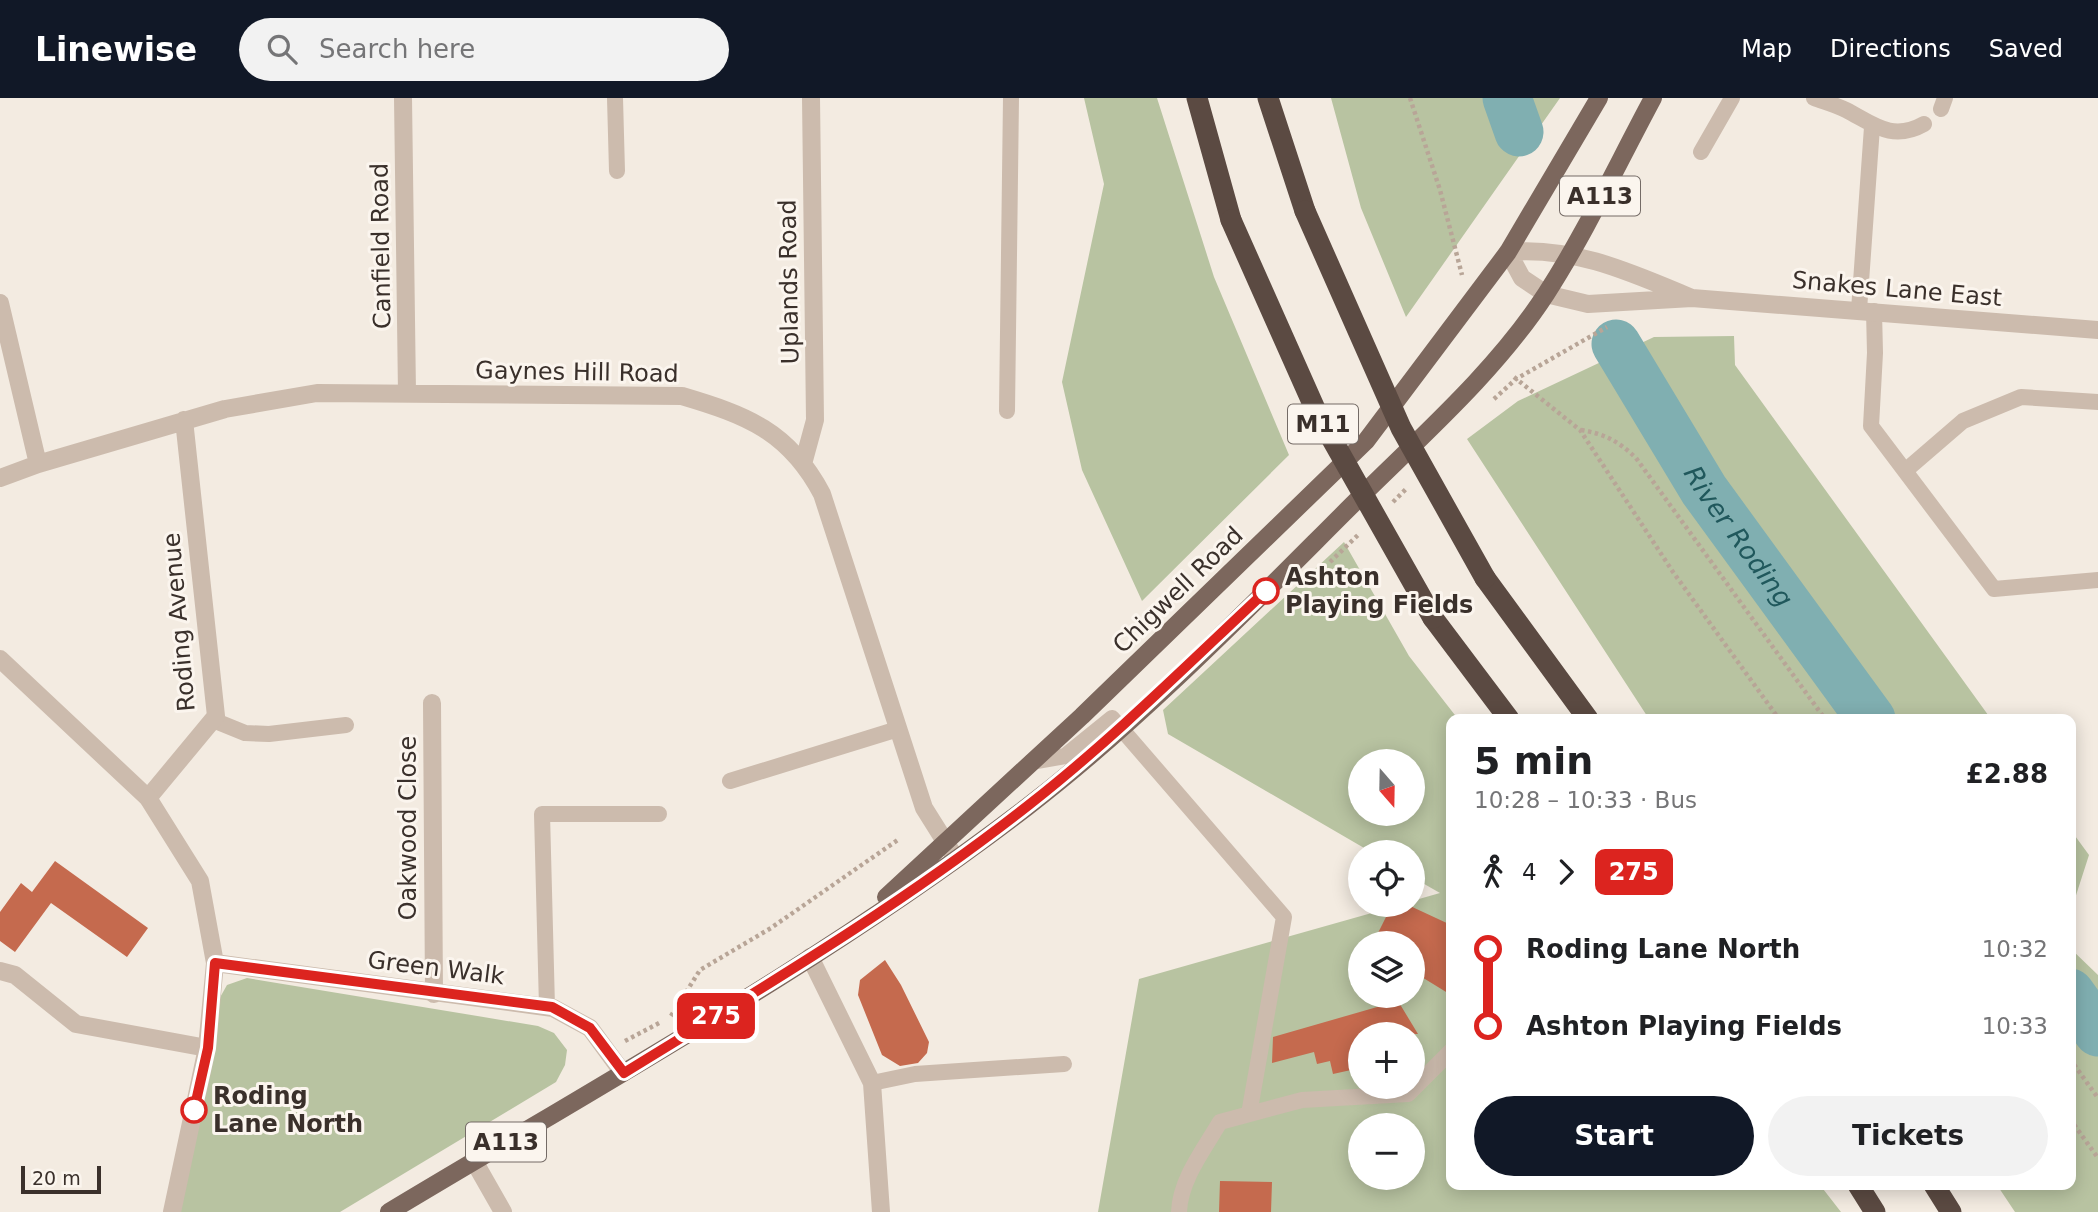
<!DOCTYPE html>
<meta charset="utf-8">
<style>
body{margin:0;font-family:"DejaVu Sans",sans-serif;background:#f2f2f2;color:#202124;height:100vh;display:flex;flex-direction:column;font-size:26px;white-space:nowrap}
*{box-sizing:border-box;margin:0}
p{font-size:23px;color:#757577}
.icon{flex:none;width:38px;height:38px;fill:none;stroke:currentColor;stroke-width:2;stroke-linecap:round;stroke-linejoin:round}
.map{position:relative;flex:1;overflow:hidden}
.drawer{position:absolute;left:1446px;top:616px;width:630px;height:476px;display:flex;flex-direction:column;background:#fff;border-radius:14px;box-shadow:0 4px 18px #0003}
.drawer>*{flex:none}
.badge{padding:0 14px;border-radius:10px;font-size:24px;line-height:46px}
.needle{width:46px;rotate:160deg}
.tools{position:absolute;left:1348px;top:651px;display:grid;gap:14px}
.tools a{display:grid;place-items:center;width:77px;height:77px;border-radius:50%;background:#fff;box-shadow:0 4px 18px #0003;font-size:35px}
.scale{position:absolute;left:21px;bottom:18px;width:80px;box-sizing:border-box;padding-left:7px;border:4px solid #3a302b;border-top:0;font-size:19px;line-height:24px;white-space:nowrap;color:#3a302b;-webkit-text-stroke:5px #fbf5ee;paint-order:stroke}
.map>.badge{position:absolute;translate:-50% -50%;box-shadow:0 0 0 4px #fff}
.legs{display:flex;align-items:center;gap:10px;height:77px;padding:0 28px;font-size:23px}
.legs p{margin-inline-start:auto}
.head{display:flex;align-items:center;justify-content:space-between;height:119px;padding:0 28px}
h1{font-size:38px;font-weight:800;line-height:52px}
.cta{display:flex;gap:14px;margin-top:auto;padding:14px 28px}
.cta a{flex:1;height:80px;border-radius:42px;background:#111827;color:#fff;font-size:28px;font-weight:800;line-height:80px;text-align:center}
.cta a+a{background:#f2f2f2;color:#202124}
ul{padding:0 28px;list-style:none}
li{display:flex;align-items:center;gap:24px;height:77px;font-size:26px}
li i{display:grid;place-items:center;width:10px;height:100%;margin:0 9px;background:currentColor}
li i::after{content:'';width:18px;height:18px;margin:-9px;border:5px solid;border-radius:50%;background:#fff}
li p{margin-inline-start:auto}
li:first-child i{background:linear-gradient(#0000 50%,currentColor 0)}
li:last-child i{background:linear-gradient(currentColor 50%,#0000 0)}
header{display:flex;align-items:center;gap:42px;box-sizing:border-box;height:98px;padding:0 35px;background:#111827;color:#fff}
header strong{font-size:33px}
nav{display:flex;gap:38px;margin-inline-start:auto;font-size:24px}
.search{width:490px;height:63px;background:#f2f2f2;display:flex;align-items:center;gap:18px;box-sizing:border-box;padding:0 24px;border-radius:38px;color:#757577;font-size:26px}
.map>svg:first-child{display:block}
</style>
<header>
<strong>Linewise</strong>
<div class="search"><svg class="icon" aria-label="search" viewBox="0 0 24 24"><circle cx="10" cy="10" r="6"/><path d="M15 15l6 6"/></svg>Search here</div>
<nav><a>Map</a><a>Directions</a><a>Saved</a></nav>
</header>
<div class="map">
<svg width="2098" height="1114" viewBox="0 0 2098 1114">
<rect width="100%" height="100%" fill="#f3ebe1"/>
<path fill="#b8c3a1" fill-rule="evenodd" d="M1084 0H1157L1214 179 1289 357 1142 503 1082 372 1062 284 1104 86Z
M1331 0H1560L1406 219 1361 110Z
M1734 238 1735 267 1991 621H1649L1467 341 1518 303 1654 239Z
M1344 444 1409 558 1458 621H1451V1087H1820L1841 1114H1098L1139 881 1400 807H1412V803L1440 795 1412 779V754H1371L1168 636 1163 612ZM1360 663H1412V716H1360ZM1360 845H1412V898H1360ZM1360 936H1412V989H1360ZM1360 1027H1412V1080H1360Z
M2070 731 2089 757 2070 816Z
M2070 850 2098 877V1114H2015L1997 1087H2070Z
M247 880 538 928 554 935 567 952 565 967 556 984 340 1114H180L218 903 227 887Z"/>
<g fill="none" stroke-linecap="round" stroke-linejoin="round">
<g stroke="#80afb1" stroke-width="49">
<path d="M1507 0 1519 34"/>
<path id="s1" d="M1616 246 1704 392 1871 621"/>
<path d="M2070 895 2098 934"/>
</g>
</g>
<path fill="#c56a4e" d="M55 763 148 830 127 859 51 805 15 854 0 843V814L21 785 32 794Z
M1392 807H1408L1451 827V897L1412 873V845H1373Z
M885 862 901 887 929 944 927 955 918 965 900 968 882 957 858 897 860 882Z
M1398 903 1418 936H1360V970L1333 976 1330 963 1317 966 1314 954 1272 965 1273 939Z
M1220 1083 1272 1084 1271 1114H1219Z"/>
<g fill="none" stroke-linecap="round" stroke-linejoin="round">
<path stroke="#b8a597" stroke-width="4.5" stroke-dasharray="3.5 3.5" stroke-linecap="butt" d="M1410 0 1440 92 1462 177
M1514 279 1580 332 1673 474 1779 621
M1494 301 1516 281 1607 229
M1581 332C1605 336 1618 343 1636 360L1825 621
M1393 404 1407 390
M1330 464 1359 436
M671 918 700 872 771 830 899 741
M625 943 661 924
M2070 961 2098 1000
M2070 1021 2098 1060"/>
<path stroke="#ccbbad" stroke-width="16" d="M615 0 617 73
M1814 0C1825 4 1836 7 1846 12 1873 26 1892 44 1924 26
M1941 11 1945 0
M1701 54 1732 0
M1859 212 1872 29
M1874 213 1875 255 1871 328 1994 491 2098 482
M1007 313 1011 0
M1905 373 1963 323 2021 299 2098 304
M213 622 245 635 269 636 346 627
M1031 664 1065 658 1112 620 1284 819 1249 1016
M730 683 898 631
M547 909 542 716H659
M872 985 915 976 1064 966
M1179 1114C1180 1082 1204 1051 1220 1024L1302 1002 1408 996 1451 953"/>
<path stroke="#ccbbad" stroke-width="18" d="M403 0 407 295
M0 205 38 366
M803 366 815 322 811 0
M0 380 38 366 225 311 317 295 682 298C746 317 789 333 822 396L924 710 956 761
M432 605 434 896
M148 700 216 618 184 322
M810 859 872 985 881 1114
M0 873 15 877 76 926 207 950
M474 1063 503 1114"/>
<path stroke="#ccbbad" stroke-width="18" d="M1692 200C1632 175 1574 148 1508 154L1522 180 1546 196 1588 206 1692 200 2098 232
M0 561 148 700 200 783 215 865 207 950 172 1114
M215 865 553 910 590 930 623 975"/>
<path stroke="#7c675d" stroke-width="18" d="M886 799 1082 618 1366 343 1508 154 1599 0
M389 1114C605 984 827 862 1027 709 1138 624 1243 516 1342 417 1411 347 1492 279 1546 196 1586 134 1618 65 1653 0"/>
<path stroke="#5b4a42" stroke-width="21" d="M1197 0 1231 122
M1268 0 1305 113
M1485 480 1588 621
M1433 520 1509 621
M1858 1087 1875 1114
M1934 1087 1951 1114"/>
<path stroke="#5b4a42" stroke-width="21" d="M1305 113 1401 330 1485 480
M1231 122 1316 313 1433 520"/>
</g>
<g fill="none" stroke-linecap="round" stroke-linejoin="round">
<defs>
<path id="line-1" d="M194 1012 208 950 215 865 552 909 590 930 624 975C762 890 902 807 1030 706 1113 641 1189 565 1266 493"/>
</defs>
<use href="#line-1" stroke="#fff" stroke-width="16"/>
<use href="#line-1" stroke="#dc241f" stroke-width="10"/>
</g>
<g fill="#fff" stroke="#dc241f" stroke-width="3.5">
<circle cx="1266" cy="493" r="12"/>
<circle cx="194" cy="1012" r="12"/>
</g>
<g text-anchor="middle" dominant-baseline="central" stroke-width="6" stroke-linejoin="round" paint-order="stroke">
<g fill="#fbf5ee" stroke="#746b66" stroke-width="2">
<rect x="1560" y="78.5" width="80" height="39" rx="5"/>
<rect x="1288" y="306.5" width="70" height="39" rx="5"/>
<rect x="466" y="1024.5" width="80" height="39" rx="5"/>
</g>
<g font-size="23" font-weight="bold" fill="#3a302b">
<text x="1600" y="98">A113</text>
<text x="1323" y="326">M11</text>
<text x="506" y="1044">A113</text>
</g>
<g font-size="24" fill="#3a302b" stroke="#fbf5ee">
<text transform="translate(381 148) rotate(-91)">Canfield Road</text>
<text transform="translate(789 184) rotate(-91)">Uplands Road</text>
<text transform="translate(1897 191) rotate(5)">Snakes Lane East</text>
<text transform="translate(577 274) rotate(1)">Gaynes Hill Road</text>
<text transform="translate(1178 492) rotate(-44)">Chigwell Road</text>
<text transform="translate(179 524) rotate(-95)">Roding Avenue</text>
<text transform="translate(408 730) rotate(-90)">Oakwood Close</text>
<text transform="translate(436 870) rotate(7)">Green Walk</text>
</g>
<g font-size="24" font-weight="bold" fill="#3a302b" stroke="#fbf5ee" text-anchor="start">
<text x="1285" y="479">Ashton<tspan x="1285" dy="28">Playing Fields</tspan></text>
<text x="213" y="998">Roding<tspan x="213" dy="28">Lane North</tspan></text>
</g>
<g font-size="26" font-style="italic" fill="#20585c" stroke="#fbf5ee">
<text stroke="none"><textPath href="#s1" startOffset="228">River Roding</textPath></text>
</g>
</g>
</svg>
<div class="tools">
<a><svg class="needle" viewBox="-14 -14 28 28"><path d="M0-13l5 13h-10z" fill="#e53935"/><path d="M0 13l5-13h-10z" fill="#757577"/></svg></a>
<a><svg class="icon" aria-label="locate" viewBox="0 0 24 24"><circle cx="12" cy="12" r="6"/><path d="M12 2v4M12 18v4M2 12h4M18 12h4"/></svg></a>
<a><svg class="icon" aria-label="layers" viewBox="0 0 24 24"><path d="M12 4l9 5-9 5-9-5zM3 14l9 5 9-5"/></svg></a>
<a>+</a>
<a>−</a>
</div>
<div class="scale">20 m</div>
<b class="badge" style="left:716px;top:918px;background:#dc241f;color:#fff">275</b>
<section class="drawer">
<div class="head"><div><h1>5 min</h1><p>10:28 – 10:33 · Bus</p></div><b>£2.88</b></div>
<div class="legs"><svg class="icon" aria-label="walk" viewBox="0 0 24 24"><circle cx="13" cy="4" r="2"/><path d="M13 8l-2 6 4 7M11 14l-3 7M7 12l3-4h3l4 4"/></svg>4<svg class="icon" aria-label="forward" viewBox="0 0 24 24"><path d="M9 5l7 7-7 7"/></svg><b class="badge" style="background:#dc241f;color:#fff">275</b></div>
<ul>
<li><i style="color:#dc241f"></i><b>Roding Lane North</b><p>10:32</p></li>
<li><i style="color:#dc241f"></i><b>Ashton Playing Fields</b><p>10:33</p></li>
</ul>
<div class="cta"><a>Start</a><a>Tickets</a></div>
</section>
</div>
